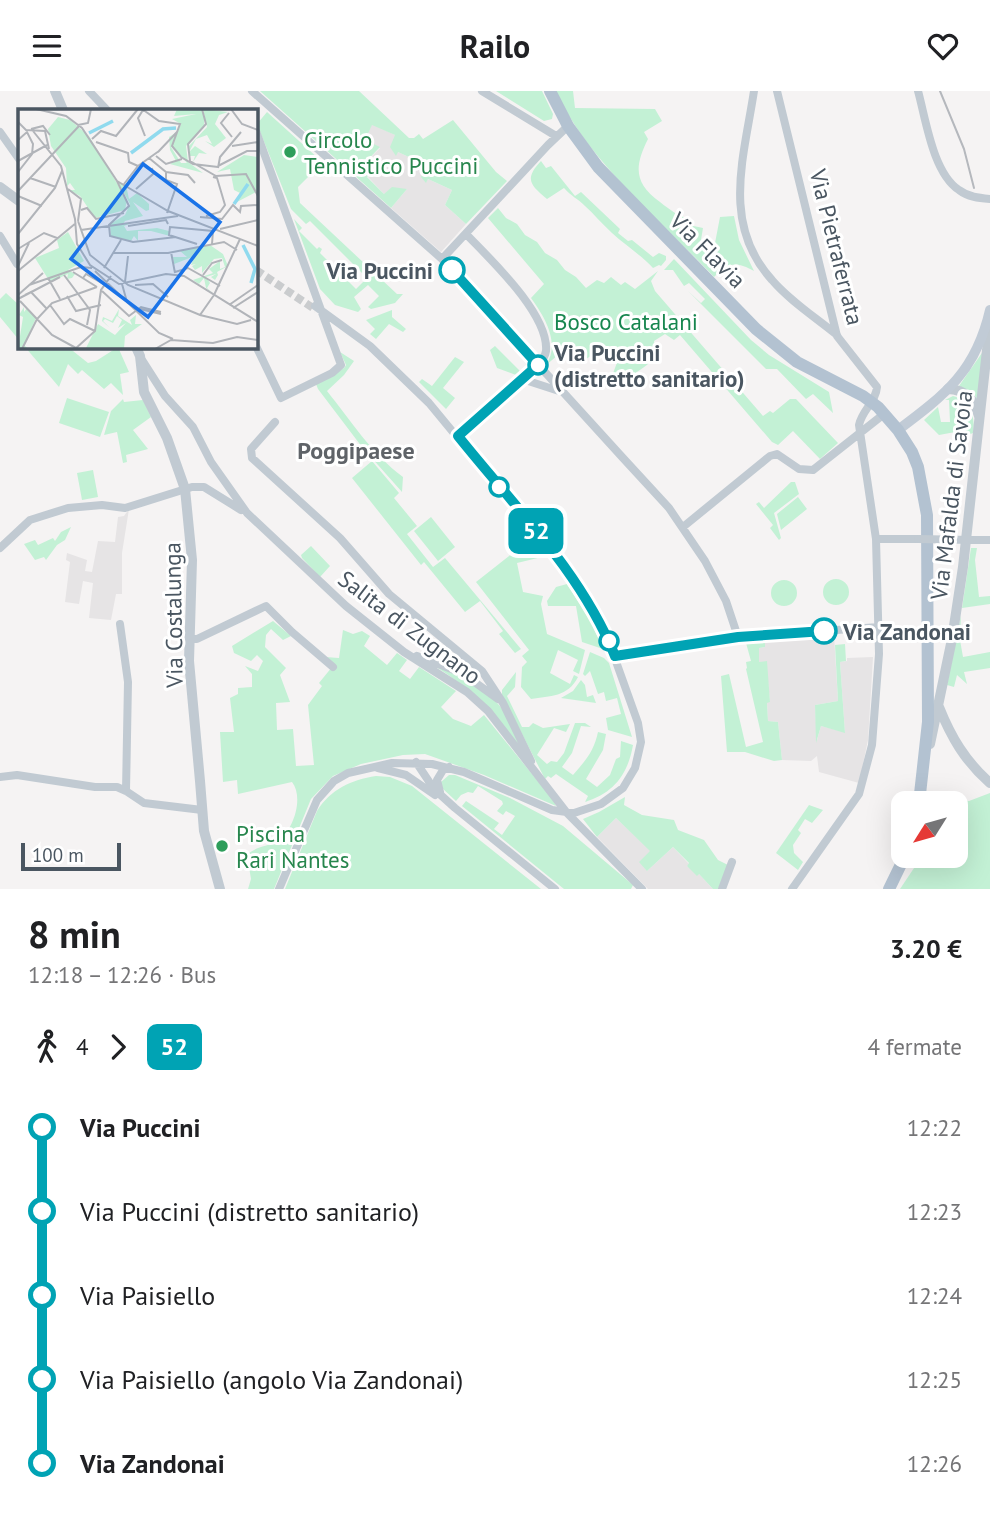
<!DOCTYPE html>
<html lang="it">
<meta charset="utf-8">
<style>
body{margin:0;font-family:"PT Sans",sans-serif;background:#f6f6f6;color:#202124;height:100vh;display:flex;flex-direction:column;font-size:26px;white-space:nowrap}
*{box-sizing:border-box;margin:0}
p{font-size:23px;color:#757577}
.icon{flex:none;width:38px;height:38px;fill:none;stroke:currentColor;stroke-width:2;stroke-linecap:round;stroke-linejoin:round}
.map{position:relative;height:798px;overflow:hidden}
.sheet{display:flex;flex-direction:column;background:#fff;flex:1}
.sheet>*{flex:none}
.badge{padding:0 14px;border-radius:10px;font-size:24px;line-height:46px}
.needle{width:46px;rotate:233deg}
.fabs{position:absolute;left:891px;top:700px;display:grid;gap:14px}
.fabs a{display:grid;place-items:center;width:77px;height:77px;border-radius:14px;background:#fff;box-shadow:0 7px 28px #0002;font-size:35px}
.scale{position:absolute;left:21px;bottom:18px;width:100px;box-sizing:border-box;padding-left:7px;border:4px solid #4a5661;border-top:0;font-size:19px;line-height:24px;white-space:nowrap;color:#4a5661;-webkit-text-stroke:5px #fff;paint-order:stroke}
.map>.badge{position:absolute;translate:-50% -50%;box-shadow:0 0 0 4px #fff}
.legs{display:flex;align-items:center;gap:10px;height:77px;padding:0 28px;font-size:23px}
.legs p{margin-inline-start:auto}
.summary{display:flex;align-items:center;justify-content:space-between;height:119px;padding:0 28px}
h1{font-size:38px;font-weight:700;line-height:52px}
ul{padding:0 28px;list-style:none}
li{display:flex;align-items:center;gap:24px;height:84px;font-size:26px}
li i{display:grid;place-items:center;width:10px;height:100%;margin:0 9px;background:currentColor}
li i::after{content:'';width:18px;height:18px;margin:-9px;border:5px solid;border-radius:50%;background:#fff}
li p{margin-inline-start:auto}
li:first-child i{background:linear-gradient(#0000 50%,currentColor 0)}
li:last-child i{background:linear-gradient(currentColor 50%,#0000 0)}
header{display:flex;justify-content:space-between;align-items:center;height:91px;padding:0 28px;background:#fff;font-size:32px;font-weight:700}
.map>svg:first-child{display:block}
</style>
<header><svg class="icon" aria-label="menu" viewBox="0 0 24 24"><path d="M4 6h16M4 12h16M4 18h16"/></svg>Railo<svg class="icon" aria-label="heart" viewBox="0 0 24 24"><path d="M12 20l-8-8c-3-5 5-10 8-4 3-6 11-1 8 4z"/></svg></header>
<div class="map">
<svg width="990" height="798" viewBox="0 0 990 798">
<rect width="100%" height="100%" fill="#f5f3f3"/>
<path fill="#e6e4e5" d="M372 33 395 44 398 61 426 74V91L428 88 452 99 445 114 466 133 441 161 391 117 407 98 384 103 367 85 363 74 380 57 365 49Z
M129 418 122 462V503H116L111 529 89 527 93 492 83 490 79 513 65 511 70 471 66 469 67 462 87 469 85 480 92 481 98 450 115 451 118 426 124 425Z
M834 544 838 610 815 614 817 649 821 635 845 641 840 571 847 570V567L873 566 868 649 859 692 819 681 817 665 811 670 782 669 778 631 768 630 767 611H770L766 571H759V557L765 556V551Z
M616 727 651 760 647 780 673 756 689 773 687 775 699 783 713 798H648L597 746Z"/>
<path fill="#c3f1d5" d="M260 0H359L409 47H414L419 43 423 48 453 29 496 81 507 90 466 133 445 114 452 99 428 88 426 92 421 86 426 74 398 61 396 65 390 56 395 44 372 34 365 49 380 56 363 74 370 81 367 86 384 103 392 96 407 98 391 117Z
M496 0H542L553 23 552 28 544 30Z
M556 0H573L575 17 655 18 662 30 644 41 648 48C634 76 634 92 660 111 670 119 678 125 690 128L689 134 703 137 701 149 715 152 720 126 734 125 739 149 754 180C736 170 729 171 714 186 663 132 586 68 556 0Z
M267 21 319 68 312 82 298 96 300 112 397 203H403L395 212 371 218 368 216 379 205 368 194 354 206 361 218 358 221 335 214 320 198 294 128 302 137 299 140 317 158 319 156 322 158 320 162 356 198 367 187 310 130 306 133 291 118 257 33Z
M541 70 546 77 551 75 575 105 581 101 620 138 618 142 628 150 632 149 653 166 659 162 666 165V169L661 175 659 174 653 177C641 164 625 154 612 142 602 133 594 123 585 115 578 108 571 105 564 97L547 108C530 94 524 88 541 70Z
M498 117 506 127 517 133 525 144 537 151 545 162 557 169 565 179 576 186 586 197 597 189 604 192 611 186 621 194 625 191 635 198 658 180 651 190 655 200 763 325 770 320 773 322 790 308H796L838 352 820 368 793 340 778 354 772 351 680 244 674 249 665 243 654 250 656 266C643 279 628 285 614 298L609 293 618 269 613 261 605 256 586 268 576 256 563 260 546 274C561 252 544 225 531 207L544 193 488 127Z
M674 168 751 249 769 264 829 301 833 322 813 303 806 308 777 278H766L688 200 701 212 705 208 689 192 684 195 673 179H664Z
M6 202 19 214V249L0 226V208Z
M392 219V226L406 238 403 241 389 233 376 248 370 243 375 238 366 229Z
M495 255 520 280 516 284 497 277 490 259Z
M25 256H68L88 272 96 270 118 256 129 281 120 283 123 304 111 292 104 298 82 279 78 283 68 273 59 296Z
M984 259 977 308 973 302 959 295Z
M340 261 354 270 344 284 327 300C351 330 372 363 403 386L402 401 362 356 318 298 316 293 344 277 346 274Z
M455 266 464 271 443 297 455 307 446 318 419 291 422 288 432 295Z
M953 305C970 309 976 326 973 342L968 344 966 339 939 344 924 329 938 316 941 331H950L949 309H945Z
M67 307 109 321 100 346 59 332Z
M123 308 124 311 143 309 151 326 133 339 148 358 126 364 127 371 123 372 117 341 104 344 111 320Z
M372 370 399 402 394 407 417 435 407 443 433 476 445 467 521 558 515 562 499 543 503 540 480 510 465 521 424 471 421 474 352 387Z
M93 379 98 406 82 409 77 382Z
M791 391H795L799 403 774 422 781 447 779 449 770 437 773 434 756 413 759 411 764 417Z
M798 406 807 418 781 439 777 423Z
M431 426 455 456 438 470 414 440Z
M71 436 65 449 57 454 46 469 44 466 35 469 24 453 35 449 38 454 53 447 55 450 61 441Z
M532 447 546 465 517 472 523 501 543 505 541 513 547 543 585 559 579 583 573 580 578 569 558 559 550 582 570 593 574 584 578 586C568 606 550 605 531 608L521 596 522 576 527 571 522 565 529 559 476 491Z
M311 455 330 475 320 486 302 467 301 464Z
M971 457H977L975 469 979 506 990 505V513L962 517Z
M823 501a13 13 0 1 1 26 0a13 13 0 1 1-26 0Z
M771 502a13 13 0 1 1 26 0a13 13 0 1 1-26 0Z
M567 493 591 531 603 558 582 551 576 515H548L547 510 556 496Z
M961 524 960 549 963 566 990 561V577L964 581 967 593 957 584 954 596 947 594Z
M273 530 291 545 283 549 271 538 266 544 265 556 286 577 280 584 290 611 276 612 277 639 293 638 296 675 314 674 308 614 322 595 319 592 332 576 325 566 339 567 343 539 353 543 362 540 370 545 364 555 387 574 397 562 407 569 399 580 410 588 419 576 456 600 441 616 453 628 471 635 484 624 554 710 556 715 484 684 425 663 403 664 361 673 333 685 311 708 274 798H248L251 788 247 764C256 755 267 756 277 750 294 740 304 706 292 691L238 703 237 689 223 691 220 641H234L230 607 238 603V597L252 596V583L245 575 258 580 263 570 257 564 251 570 234 562 232 555Z
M765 551V556L759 557V571L767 570 770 611 767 612 768 630 778 631 782 669 774 670 745 661H727L721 585 729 583 746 656 763 651 746 578 747 577 746 571 751 570 746 552Z
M845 553 846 570 840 571 845 642 821 635 816 652 815 614 838 610 835 554Z
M590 561 604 567 609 572 632 646 608 639 606 627 621 623 617 607 606 610 604 601 598 603 590 580 585 585 583 583Z
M428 571C453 582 481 593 499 614 509 626 515 645 522 659 492 617 472 598 428 571Z
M516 581 515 596 507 605 522 636H529L533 632 543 637 570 633 566 641 554 637 537 664 547 673 551 670 557 671 564 662 575 632H585L591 636 581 635 572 662 562 676 573 684C586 669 594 660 598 641L606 643 603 659 586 688 597 696 610 684 616 668 620 666 621 650 633 654C628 683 614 702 585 711L588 705 556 683 551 687 548 685 545 688 502 604V599Z
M581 589 585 594 587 606 593 604 596 612 561 607 573 600Z
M449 684H455L510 707 563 735 633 794 631 798H564L462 715 466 710 499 732 494 738 502 744 515 725 506 720 503 724 497 720 503 713 502 710 478 695 473 702 468 701 461 704 456 710 442 697 441 691Z
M376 685 390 686 412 695 541 798H285L317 720C331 698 351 689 376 685Z
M990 702V798H900L916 774 921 772 923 765H956V712H933L934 705 969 710Z
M625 706 624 714 642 724 674 729 678 739 704 749 718 769 728 774 718 798H713L699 783 697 785 687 775 689 772 673 756 647 780 639 771 650 760 616 727 597 746 583 728 599 721Z
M809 714 823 719 812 732 805 728 798 739 801 742 793 754 794 762 803 771 798 779 776 762Z"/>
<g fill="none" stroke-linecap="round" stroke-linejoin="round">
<path stroke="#caccce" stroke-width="8" stroke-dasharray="8 4" stroke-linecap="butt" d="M256 179 316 219"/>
<path stroke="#c1cad2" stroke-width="8" d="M89 0 107 19
M252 0 442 168 623 367 669 417 705 470 726 510 738 546
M482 0 556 45
M754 0C744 66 721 133 772 189 790 210 815 226 837 244
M777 0 837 245 877 296C876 311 862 319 859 334L876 448 879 563 872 654 859 703 792 798
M918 0C926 29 933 82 959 99 968 106 979 107 990 108
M256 40 341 274 332 282 281 307 256 255
M0 41 19 68
M0 145 17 173
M442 168 548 54 568 35
M142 269 165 305 193 336 211 371 247 422 346 515 404 561 467 601 488 620 567 722 642 798
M522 288 559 300
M275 331 251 358 252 367 340 447 389 503 482 580 503 612 531 670
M458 345 538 274C542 270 545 266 546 260 549 223 490 168 466 143
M683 436 770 365 777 363 799 378 813 379 884 323
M876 448H918
M972 449H990
M0 457 30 429 68 417 102 414 125 417 192 396H204L241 419
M120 533 128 591 126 700
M190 548H197L266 515 292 541 333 576
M417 565 462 582 498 608
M615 565 738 546 879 536
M416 671 434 698 455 717 555 798
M378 677 406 684 435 704
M0 686 17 684 95 696H117L126 700 144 712 202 719
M440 701 437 689 443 679 449 676
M279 798 317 709 334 690 348 682 392 672 432 673 464 681 552 719 574 722 601 713 623 697 635 677 641 651 638 632 609 551 590 513 566 478 429 312 370 255 315 215
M722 798 732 771"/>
<path stroke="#c1cad2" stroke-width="10" d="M55 0 63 19
M0 96 19 110
M136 256 140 265 144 301 167 347 185 398 192 469 189 570 200 690 204 740 220 798
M948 298C966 299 974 308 979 325
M939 616C951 646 965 670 990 692
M930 653 952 548 963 476 990 232"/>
<path stroke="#c1cbd6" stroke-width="10" d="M898 339C946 303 976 280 990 219"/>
<path stroke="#b3c2d1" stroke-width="12" d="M550 0 568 35 598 76 756 238 797 271 863 305 878 316 898 339 912 361 918 376 927 424 928 631 919 712
M889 798 905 765"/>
<path stroke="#b5b8bd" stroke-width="2" d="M940 0 964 58 974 97"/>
<path stroke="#c1cad2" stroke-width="8" d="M918 448 972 449"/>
</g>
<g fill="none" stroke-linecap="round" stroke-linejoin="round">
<defs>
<path id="line-1" d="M452 179 538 274 458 345C514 415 581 481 615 565L738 546 824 540"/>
</defs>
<use href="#line-1" stroke="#fff" stroke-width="16"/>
<use href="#line-1" stroke="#00a3b4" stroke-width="10"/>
</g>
<g fill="#2e9e5b" stroke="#fff" stroke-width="2.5">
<circle cx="290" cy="61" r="7"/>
<circle cx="222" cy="755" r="7"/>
</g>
<g fill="#fff" stroke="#00a3b4" stroke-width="3.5">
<circle cx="452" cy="179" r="12"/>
<circle cx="538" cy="274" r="9"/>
<circle cx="499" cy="396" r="9"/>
<circle cx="824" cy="540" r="12"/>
<circle cx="609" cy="550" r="9"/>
</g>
<g text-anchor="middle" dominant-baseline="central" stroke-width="6" stroke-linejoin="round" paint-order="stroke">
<g font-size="23" fill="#27864d" stroke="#fff" text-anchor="start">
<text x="304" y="48">Circolo<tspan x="304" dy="26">Tennistico Puccini</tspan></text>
<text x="236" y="742">Piscina<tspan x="236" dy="26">Rari Nantes</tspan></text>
</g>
<g font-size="23" fill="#4a5661" stroke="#fff">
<text transform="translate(837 156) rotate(76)">Via Pietraferrata</text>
<text transform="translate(708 159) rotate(45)">Via Flavia</text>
<text transform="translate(951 404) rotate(-83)">Via Mafalda di Savoia</text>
<text transform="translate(173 524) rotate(-91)">Via Costalunga</text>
<text transform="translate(410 536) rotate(37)">Salita di Zugnano</text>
</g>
<g font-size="23" font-weight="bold" fill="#4a5661" stroke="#fff" text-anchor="start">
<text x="433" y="179" text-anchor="end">Via Puccini</text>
<text x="554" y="261">Via Puccini<tspan x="554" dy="26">(distretto sanitario)</tspan></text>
<text x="843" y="540">Via Zandonai</text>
</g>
<g font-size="23" fill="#17864f" stroke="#fff">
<text x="626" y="230">Bosco Catalani</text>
</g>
<g font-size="24" font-weight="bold" fill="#5f6368" stroke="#fff">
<text x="356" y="359">Poggipaese</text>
</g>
</g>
<g transform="translate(18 18)">
<rect width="240" height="240" fill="#f5f3f3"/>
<path d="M159 0H183L186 5V17L168 37 170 53 185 64 152 55 158 52 152 41 151 28 159 23 153 38 163 54H169L154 37 163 15 154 10 178 5 156 7ZM185 0 210 3 201 6 197 15 208 29 196 38 187 32 194 35 189 26 178 30 171 43 177 37 189 45 181 44 175 53 177 47H171V37L189 18ZM40 8 52 11 71 27 109 91 107 101 77 109 62 87 51 81H57L52 74 49 77 48 59 33 37 30 20ZM226 46 240 48V82L219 93 222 84 216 81 212 60 199 63ZM100 73 108 76 111 90 119 84 131 95V101L128 102 115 93 125 107 107 112 104 116 116 113 106 117 109 122 139 119 151 122 152 127 133 122H120V132L116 127 113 132 93 127 92 115 107 106 112 95ZM50 123 66 152 50 161 57 165 54 169 49 170 50 165 32 173 17 149 41 139 39 131ZM192 136 205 145 210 157 199 163 200 166 197 171 193 168 198 165 188 168 192 174 189 179 196 185 188 179 186 169 181 175 175 171 195 164 191 160 202 152V160L207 158 204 149 196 150 184 164V157L177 161 174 157 178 155 173 156 177 147 156 155 155 148H169L162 142ZM6 198V203L9 199 18 209 6 236 10 240H0L5 208 1 206ZM101 200 100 207 114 216 112 211 118 206 117 215H124L107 227 106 240 68 239 80 215 97 226 108 214 100 219 104 211 99 207 95 214 87 210 85 212 92 219 84 212 85 208 94 212Z" fill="#c3f1d5"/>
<path fill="none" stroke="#90daee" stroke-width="3.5" d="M71 24 95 12M113 44 145 20 158 19M216 95 230 75M225 136 237 160 233 174"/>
<path fill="none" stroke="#b1b4b9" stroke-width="2" d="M18 0 48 7 64 19 99 72 111 97 91 116 92 127 115 133 158 128M124 0 141 12 162 15 154 37 163 48 175 55 200 58M184 0 188 15 170 35 172 52 198 67 228 65 240 87M213 0 224 15 240 21M125 1 120 9 127 27M211 4 203 14 214 28M0 13 8 21 27 22 31 40M60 16 70 14 73 0M13 20 25 17 32 26M15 22 43 57 57 110 59 135 72 156 101 175 148 165 166 167 240 213M74 30 83 22 98 27 120 0M0 31 9 23 15 35 14 45 0 63M78 33 110 44 111 53 120 57M214 37 240 33M140 43 159 23M138 47 148 55 164 50M131 49 148 63 170 66 177 74M0 52 29 36M200 57 229 42H240M200 59 202 48 223 23M148 63V71L159 75 149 104M12 69 38 78M99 72 150 102 240 137M106 75 120 57 141 42M50 80 63 90 60 112M118 80 135 65 134 59M0 82 61 17M0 87 24 97M63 101 69 99 78 110 106 104M188 107 202 103 207 96 199 69 195 68M182 108 204 110 215 96 222 103 223 97 240 96M60 112 72 146 110 176 182 206 196 186M110 117 148 111 150 115M202 120 240 111M63 121 160 107M0 125 37 79 44 62M179 135 151 126 152 118 195 122 194 135M0 140 26 124 39 129M153 143 157 164M96 144H150L206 133 219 141M0 157 11 134M86 159 103 131M0 162 58 114M77 162 107 191M55 163 79 178M157 163 170 159 202 177M46 166 72 201 69 216M185 166 194 154 204 151M30 169 42 190M65 169 68 165 87 176M107 173 110 147M104 175 109 193 141 224 155 230M11 176 63 158 74 159M117 176 135 175 150 188M84 182 111 207 123 198 143 203M0 186 25 164M7 186 13 183 29 200M196 186 222 130M49 187 58 202 83 196M0 190 42 168M2 192 34 226 58 239M32 196 46 215 52 210 77 222M211 196 240 176M215 199 240 183M122 200 143 205M182 206 219 215 233 211M4 240 19 210 34 194 79 178M57 240 77 222 83 181 93 167M137 240 153 231 195 234 219 228 240 231"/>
<path fill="#1a73e8" fill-opacity="0.15" stroke="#1a73e8" stroke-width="3.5" d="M125 55 202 113 130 208 53 150Z"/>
<rect width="240" height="240" fill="none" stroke="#4a5661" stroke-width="3.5"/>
</g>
</svg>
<div class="fabs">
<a><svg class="needle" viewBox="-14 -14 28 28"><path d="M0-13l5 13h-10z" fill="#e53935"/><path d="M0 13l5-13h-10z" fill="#757577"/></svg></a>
</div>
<div class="scale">100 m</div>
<b class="badge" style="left:536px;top:440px;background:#00a3b4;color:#fff">52</b>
</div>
<section class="sheet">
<div class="summary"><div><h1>8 min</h1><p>12:18 – 12:26 · Bus</p></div><b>3.20 €</b></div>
<div class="legs"><svg class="icon" aria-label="walk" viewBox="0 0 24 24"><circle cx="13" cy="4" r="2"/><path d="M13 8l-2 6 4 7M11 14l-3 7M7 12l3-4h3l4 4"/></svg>4<svg class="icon" aria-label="forward" viewBox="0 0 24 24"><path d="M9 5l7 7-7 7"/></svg><b class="badge" style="background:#00a3b4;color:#fff">52</b><p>4 fermate</p></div>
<ul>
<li><i style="color:#00a3b4"></i><b>Via Puccini</b><p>12:22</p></li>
<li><i style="color:#00a3b4"></i><span>Via Puccini (distretto sanitario)</span><p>12:23</p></li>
<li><i style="color:#00a3b4"></i><span>Via Paisiello</span><p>12:24</p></li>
<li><i style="color:#00a3b4"></i><span>Via Paisiello (angolo Via Zandonai)</span><p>12:25</p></li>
<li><i style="color:#00a3b4"></i><b>Via Zandonai</b><p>12:26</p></li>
</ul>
</section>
